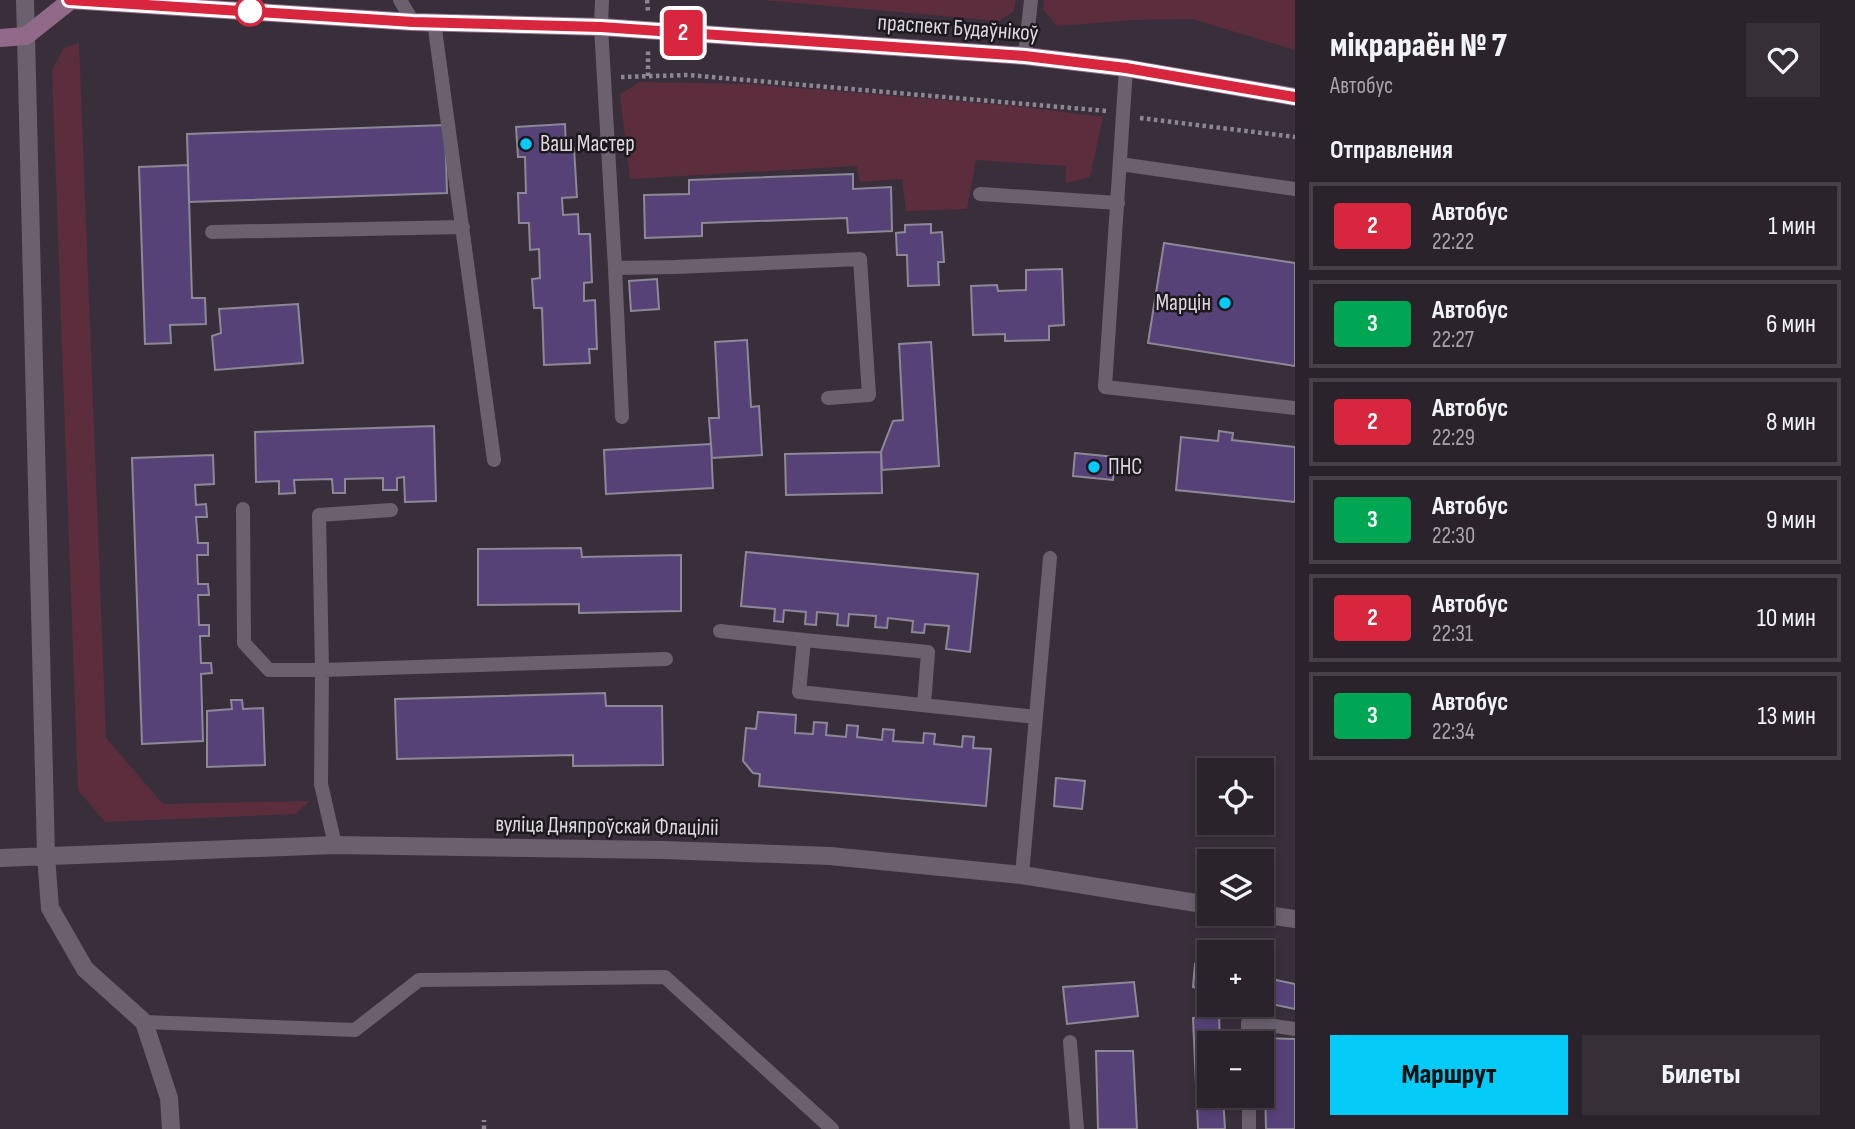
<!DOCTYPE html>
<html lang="ru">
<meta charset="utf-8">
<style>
body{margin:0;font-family:"Sofia Sans Condensed",sans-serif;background:#372f38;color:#f1f3f6;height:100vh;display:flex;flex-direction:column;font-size:26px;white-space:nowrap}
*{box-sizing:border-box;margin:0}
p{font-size:23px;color:#a6a4a9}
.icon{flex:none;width:38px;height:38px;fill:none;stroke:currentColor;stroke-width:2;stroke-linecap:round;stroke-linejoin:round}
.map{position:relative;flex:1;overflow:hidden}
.panel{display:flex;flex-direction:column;background:#2b232c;width:560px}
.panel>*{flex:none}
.badge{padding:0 14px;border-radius:5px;font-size:24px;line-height:46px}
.tools{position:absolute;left:1197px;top:758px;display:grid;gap:14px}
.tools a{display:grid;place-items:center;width:77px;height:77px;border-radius:0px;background:#2b232c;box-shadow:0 4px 10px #0003,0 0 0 2px #474048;font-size:35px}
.map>.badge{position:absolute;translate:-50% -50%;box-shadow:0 0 0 4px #fff}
h2{padding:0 35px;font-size:26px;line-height:63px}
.round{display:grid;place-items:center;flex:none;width:74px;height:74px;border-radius:0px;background:#372f38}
.summary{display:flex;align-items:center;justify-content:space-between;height:119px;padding:0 35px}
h1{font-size:33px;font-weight:800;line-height:52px}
.button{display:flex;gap:14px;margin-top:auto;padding:14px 35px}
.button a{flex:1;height:80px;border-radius:0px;background:#05cbf9;color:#111;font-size:28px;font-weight:800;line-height:80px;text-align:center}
.button a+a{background:#372f38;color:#f1f3f6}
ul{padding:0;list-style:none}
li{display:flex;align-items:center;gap:21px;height:88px;margin:0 14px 10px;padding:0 21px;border:4px solid #474048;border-radius:0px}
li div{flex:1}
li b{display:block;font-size:26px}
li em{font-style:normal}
li .badge{min-width:77px;font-weight:700;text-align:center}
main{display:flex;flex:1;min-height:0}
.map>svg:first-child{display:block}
</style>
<main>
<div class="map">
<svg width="1295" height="1129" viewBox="0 0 1295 1129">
<rect width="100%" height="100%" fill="#392f3b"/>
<path fill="#5b2d3d" d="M761 0H1016L1014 11 999 21Z
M1044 0H1295V50L1192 19 1135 20 1057 26 1043 9Z
M79 43 106 738 163 804 310 801 295 814 105 822 78 790 52 70 64 48Z
M640 82 751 84 1017 106 1103 117 1090 177 1066 183V166L976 160 967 209 906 211 902 179 860 182 857 166 630 179 620 94Z"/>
<path fill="#574278" stroke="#8d8897" stroke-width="2" d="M565 124 566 148H574L577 197 562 198 563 215 578 214 579 234H590L592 282 584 283V301L595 300 597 349H589L590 363 544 365 542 308H534L532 279 540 278 539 249 530 250 529 223H519L518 193H526L525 157H518L516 127Z
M445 125 447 193 189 202 187 134Z
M188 165 192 298H205L206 324 170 325 171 343 145 344 139 167Z
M853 174V189L891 187 892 231 848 233 847 218 702 223V236L645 238 644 195 689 194V180Z
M931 224V233L942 232 944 262H938L939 285 908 286 907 255H897L896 233 905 232V225Z
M1164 243 1295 263V366L1148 343Z
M1062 269 1064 325 1049 326V340L1005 341V334L973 335 971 286 997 285 998 291 1026 290V270Z
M657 279 659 309 631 311 629 281Z
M298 304 303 363 215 370 212 336 221 333 219 309Z
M747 340 751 407 759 406 762 455 712 458 709 418H719L715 342Z
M931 342 939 466 882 470 881 452 893 421 903 420 899 344Z
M434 426 436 501 405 502 404 477 397 478V490H383V478L345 479V493H333L332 479 294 480 295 493 279 494V481L256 482 255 432Z
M1219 431 1233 433 1232 440 1295 447V502L1176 490 1181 437 1218 441Z
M711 444 713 488 606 494 604 450Z
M881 452 882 493 786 495 785 454Z
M1075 453 1115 457 1113 480 1073 476Z
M213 455 214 484 195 485 196 505 206 504 207 517H196L198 543H208V555H197L198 584H208L209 595H198L199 625H209V636H200L201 663H211L212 673 201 674 203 741 142 744 132 458Z
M581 548 582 557 681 555V611L579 613V604L478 605V549Z
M746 552 978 574 970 652 946 649 949 626 925 624 924 633 912 632 913 621 888 618 887 628 875 627 876 616 849 614 848 626 837 625 838 614 817 612 816 625 805 624 806 612 784 610 783 622 774 621 775 609 741 606Z
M605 693 606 706H662L663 765 573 766V755L397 759 395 699Z
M231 700H242L243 709 263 708 265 765 207 767V711L232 709Z
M758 712 796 715 795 733 813 734 814 722 827 723 826 735 846 737 847 725 858 726 857 737 882 740 883 729 894 730 893 741 923 743 924 733 935 734 934 744 962 747 963 736 974 737 973 748 991 749 986 806 759 786 760 774 753 773 743 761 746 728 756 729Z
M1056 778 1085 781 1082 809 1054 806Z
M1195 964 1209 967V991L1193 987Z
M1262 977 1295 984V1009L1262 1002Z
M1134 982 1138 1016 1067 1024 1063 987Z
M1219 1014 1220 1043H1209V1096H1223L1225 1129H1198L1193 1018Z
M1264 1038 1295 1039V1129H1266Z
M1096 1051H1133L1137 1129H1098Z"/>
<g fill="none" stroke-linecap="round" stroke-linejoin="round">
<path stroke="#8e8690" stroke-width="4.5" stroke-dasharray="3.5 3.5" stroke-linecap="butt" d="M647 0 648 12
M648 76V49
M621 77 688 75 1107 111
M1140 118 1295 137
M484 1129V1120"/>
<path stroke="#6b606d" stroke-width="14" d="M400 0 413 22
M602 0 601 27 615 268 675 267 860 259 869 395 828 398
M434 22 494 460
M1025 56 1031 0
M1126 68 1105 387 1295 408
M1120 164 1295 189
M980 194 1118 203
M212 232 463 227
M615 268 622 417
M243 509 244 643 269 670H322L666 659
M720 631 804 640
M924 705 928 652 804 640 799 692 1036 717
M335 845 321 784 322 670 319 515 391 510
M1022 875 1050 558
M144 1022 355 1030 419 980 665 977 832 1129
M1070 1042 1077 1129
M1248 1043V1022L1295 1029
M1249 1096V1129"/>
<path stroke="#6b606d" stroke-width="18" d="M26 36 46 856 50 908 85 969 144 1022 169 1098 171 1129
M0 858 335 845 663 850 830 856 1022 875 1209 905
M1260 914 1295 919"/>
<path stroke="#6b606d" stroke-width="18" d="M25 0 26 36"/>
<path stroke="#916a89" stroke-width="18" d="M69 0 413 22 601 27 1025 56 1126 68 1295 97
M0 38 26 36 70 1"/>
</g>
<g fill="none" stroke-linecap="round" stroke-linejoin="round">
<defs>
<path id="line" d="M69 0 413 22 601 27 1025 56 1126 68 1295 97"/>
</defs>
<use href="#line" stroke="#fff" stroke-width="16"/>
<use href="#line" stroke="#d7263d" stroke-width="10"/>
</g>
<circle fill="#fff" stroke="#d7263d" stroke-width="3.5" cx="250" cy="11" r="14"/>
<g fill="#05cbf9" stroke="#1d191e" stroke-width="2.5">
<circle cx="526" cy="144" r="7"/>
<circle cx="1225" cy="303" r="7"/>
<circle cx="1094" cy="467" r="7"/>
</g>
<g text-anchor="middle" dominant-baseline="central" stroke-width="5" stroke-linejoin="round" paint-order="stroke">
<g font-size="23" fill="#ddd7df" stroke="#1d191e">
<text transform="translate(958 28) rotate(4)">праспект Будаўнікоў</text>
<text transform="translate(607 826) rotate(1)">вуліца Дняпроўскай Флаціліі</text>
</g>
<g font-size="23" fill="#ddd7df" stroke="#1d191e" text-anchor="start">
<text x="540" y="144">Ваш Мастер</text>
<text x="1211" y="303" text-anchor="end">Марцін</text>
<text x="1108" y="467">ПНС</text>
</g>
</g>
</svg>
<div class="tools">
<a><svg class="icon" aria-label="locate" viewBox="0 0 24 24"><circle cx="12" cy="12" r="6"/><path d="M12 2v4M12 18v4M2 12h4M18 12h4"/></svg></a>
<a><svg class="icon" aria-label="layers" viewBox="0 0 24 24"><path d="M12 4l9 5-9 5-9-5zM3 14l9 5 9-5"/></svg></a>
<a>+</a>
<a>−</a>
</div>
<b class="badge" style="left:683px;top:33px;background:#d7263d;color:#fff">2</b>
</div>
<section class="panel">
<div class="summary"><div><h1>мікрараён № 7</h1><p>Автобус</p></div><a class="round"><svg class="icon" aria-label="heart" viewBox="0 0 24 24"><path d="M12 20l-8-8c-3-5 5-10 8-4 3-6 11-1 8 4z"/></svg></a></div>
<h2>Отправления</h2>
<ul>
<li><span class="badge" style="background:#d7263d;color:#fff">2</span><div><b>Автобус</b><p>22:22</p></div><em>1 мин</em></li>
<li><span class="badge" style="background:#00a651;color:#fff">3</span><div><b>Автобус</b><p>22:27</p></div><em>6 мин</em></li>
<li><span class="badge" style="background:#d7263d;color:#fff">2</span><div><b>Автобус</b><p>22:29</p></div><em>8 мин</em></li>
<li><span class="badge" style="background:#00a651;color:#fff">3</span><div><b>Автобус</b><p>22:30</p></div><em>9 мин</em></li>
<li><span class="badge" style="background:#d7263d;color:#fff">2</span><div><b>Автобус</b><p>22:31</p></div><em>10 мин</em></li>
<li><span class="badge" style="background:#00a651;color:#fff">3</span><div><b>Автобус</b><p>22:34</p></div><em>13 мин</em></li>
</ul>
<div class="button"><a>Маршрут</a><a>Билеты</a></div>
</section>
</main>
